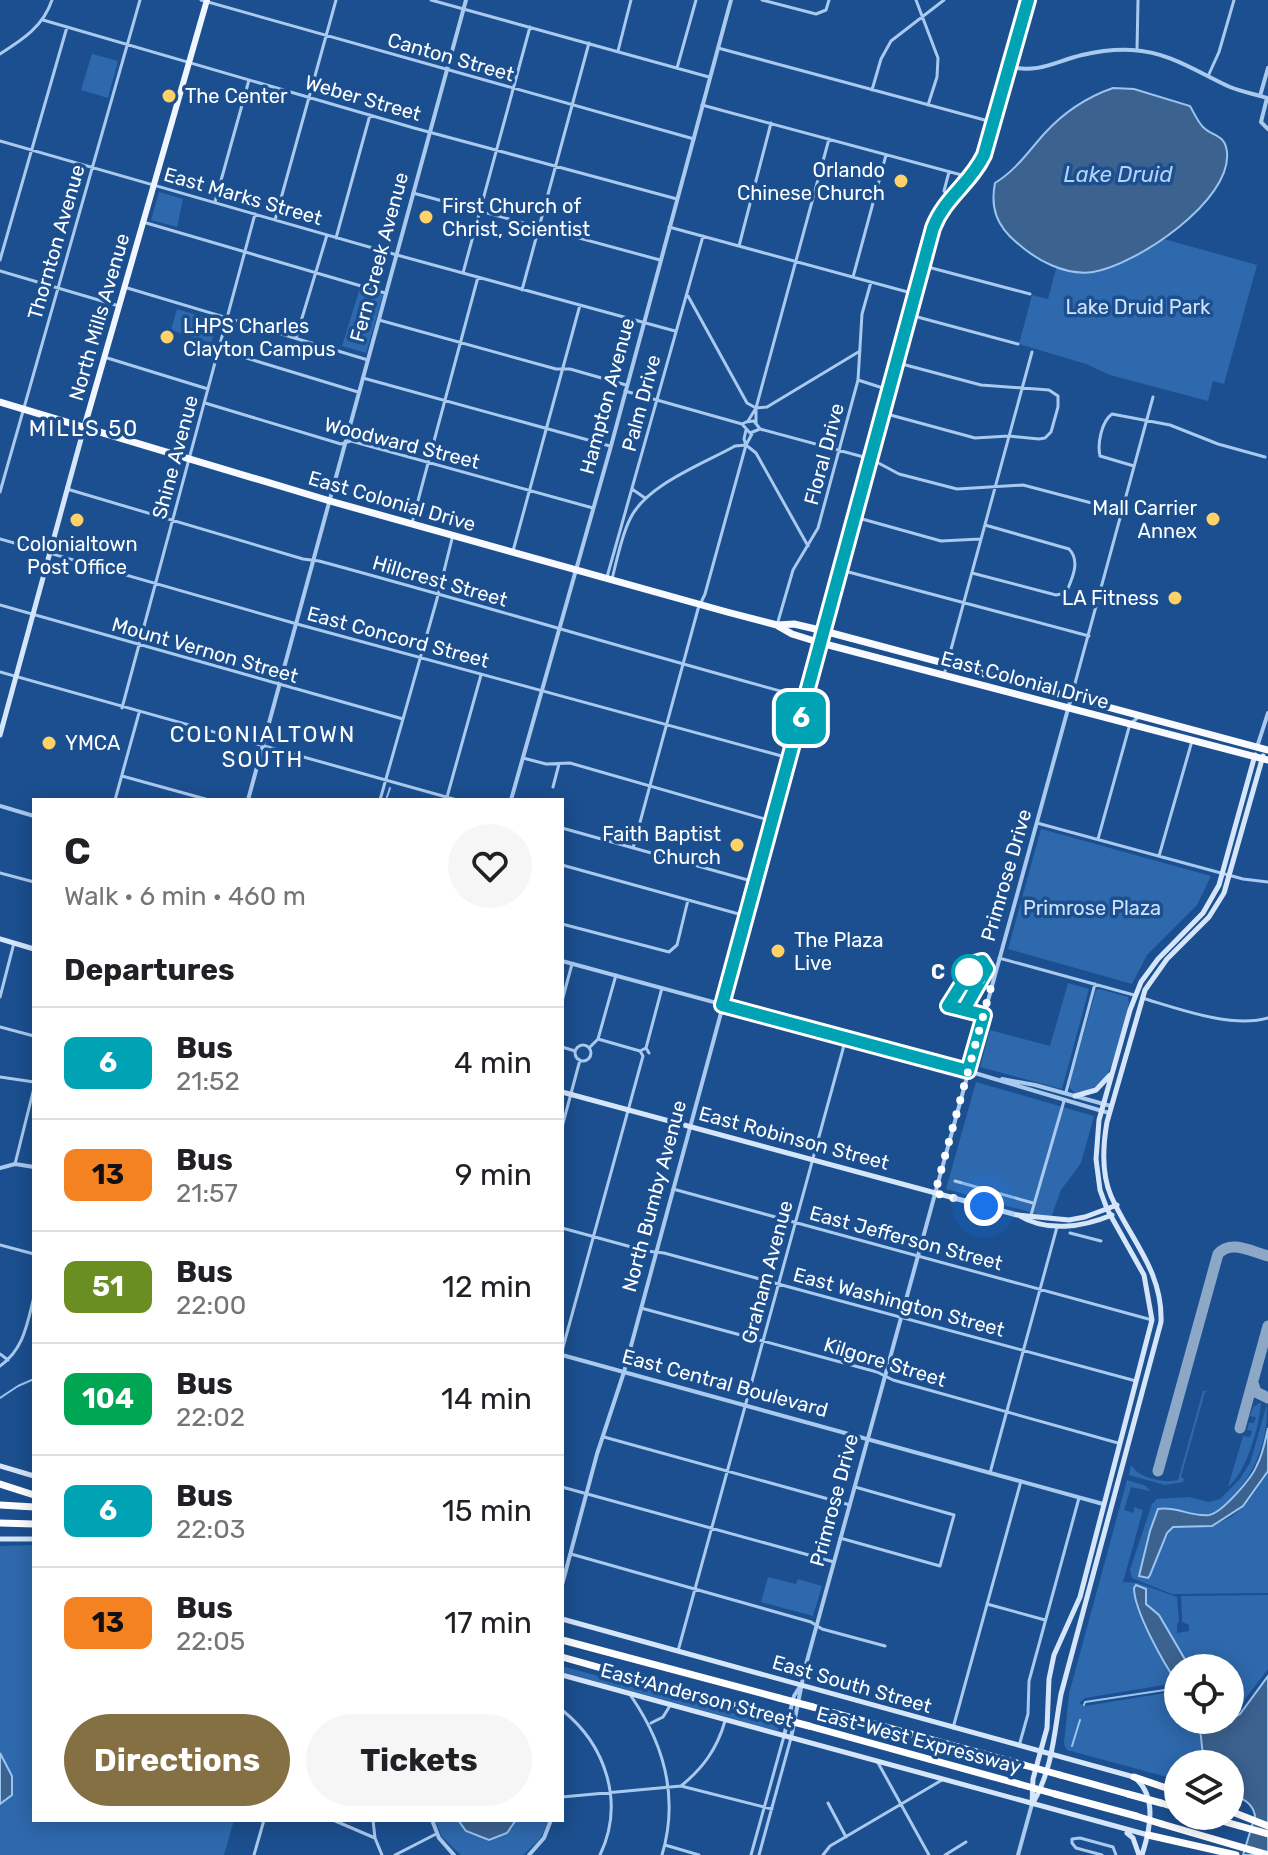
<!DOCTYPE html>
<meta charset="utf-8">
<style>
body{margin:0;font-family:Rubik,sans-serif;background:#f6f6f6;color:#202124;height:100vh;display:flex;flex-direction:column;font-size:30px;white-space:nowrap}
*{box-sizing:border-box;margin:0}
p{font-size:26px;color:#757577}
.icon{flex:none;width:44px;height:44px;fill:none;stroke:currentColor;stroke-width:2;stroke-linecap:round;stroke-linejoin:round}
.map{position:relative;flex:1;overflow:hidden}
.details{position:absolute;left:32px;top:798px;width:532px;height:1024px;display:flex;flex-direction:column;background:#fff;border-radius:0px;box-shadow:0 4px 20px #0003}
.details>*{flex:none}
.badge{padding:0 16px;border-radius:12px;font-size:28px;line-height:52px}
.fabs{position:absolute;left:1164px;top:1654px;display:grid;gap:16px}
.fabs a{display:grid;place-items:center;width:80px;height:80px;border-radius:50%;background:#fff;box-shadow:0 4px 20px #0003;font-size:40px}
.you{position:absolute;width:40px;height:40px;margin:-20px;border:6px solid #fff;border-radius:50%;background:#1a73e8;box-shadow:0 0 0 12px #1a73e833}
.map>.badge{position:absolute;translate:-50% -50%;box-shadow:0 0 0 4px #fff}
h2{padding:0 32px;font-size:30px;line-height:72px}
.round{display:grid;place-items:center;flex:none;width:84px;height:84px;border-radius:42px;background:#f6f6f6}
.summary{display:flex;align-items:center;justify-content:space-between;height:136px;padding:0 32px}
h1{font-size:38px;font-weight:700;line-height:60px}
.cta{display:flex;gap:16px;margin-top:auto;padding:16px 32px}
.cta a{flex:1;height:92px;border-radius:48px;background:#847042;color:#fff;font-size:32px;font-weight:700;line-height:92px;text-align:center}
.cta a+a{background:#f6f6f6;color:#202124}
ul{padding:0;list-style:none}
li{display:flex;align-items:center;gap:24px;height:112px;padding:0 32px;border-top:2px solid #e0e0e0}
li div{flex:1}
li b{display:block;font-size:30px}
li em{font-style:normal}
li .badge{min-width:88px;font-weight:700;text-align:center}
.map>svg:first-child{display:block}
</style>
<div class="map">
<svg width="1268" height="1855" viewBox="0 0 1268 1855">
<rect width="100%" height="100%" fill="#1b4f8f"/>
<path fill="#2e69ad" d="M92 54 118 61 108 98 81 90Z
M159 192 183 199 177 227 151 220Z
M1071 213 1257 265 1224 384 1213 381 1208 401 1110 375 1086 364 1019 344 1032 295 1048 299Z
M360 288 383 295 366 353 342 346Z
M177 309 218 322 211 343 171 330Z
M1041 829 1211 876 1197 905 1147 955 1132 984 1008 949Z
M1068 983 1089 989 1062 1089 980 1067 990 1030 1050 1046Z
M1099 989 1128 997 1129 1003C1121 1034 1116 1094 1074 1093L1069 1086 1096 990Z
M976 1082 1094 1116 1081 1163 1061 1190 1051 1218 946 1189Z
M1203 1391H1208L1205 1392 1181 1477 1184 1479 1183 1482 1165 1485 1129 1475 1131 1465C1140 1479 1163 1483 1178 1480Z
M1261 1402C1260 1424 1247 1472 1228 1487L1243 1436 1250 1437 1252 1431 1247 1430 1249 1423H1254L1256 1417 1250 1416 1253 1407Z
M1267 1404C1268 1438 1257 1470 1234 1495 1227 1503 1221 1511 1211 1515L1158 1509 1150 1531 1148 1578 1170 1530C1181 1523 1195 1525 1208 1524 1237 1523 1255 1494 1268 1471V1593L1172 1594 1132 1578 1130 1570 1152 1504 1157 1499 1189 1497 1209 1502 1220 1499 1239 1480 1250 1463Z
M1127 1480 1146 1486 1150 1491 1131 1487 1124 1510 1134 1513V1507L1143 1510 1123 1582 1138 1583 1177 1597 1179 1621 1177 1625V1633L1189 1631V1625L1182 1622 1181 1596 1268 1595V1669L1236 1711 1230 1714 1233 1683 1230 1681V1668H1190L1159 1615 1146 1604V1591L1141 1586H1134C1130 1614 1164 1657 1176 1683L1085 1698 1079 1703 1085 1706 1178 1691V1720H1199L1204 1764H1178V1780L1067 1750 1064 1744 1069 1694Z
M34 1545V1820H234L224 1855H0V1546Z
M768 1577 796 1584 798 1579 822 1586 813 1616 761 1602Z
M562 1666 779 1726 778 1731 562 1672Z
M435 1820H458L459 1824 512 1829 516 1820H549L540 1839 523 1855H461L442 1837Z"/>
<path fill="#3c6290" stroke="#9cc4f0" stroke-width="2" d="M1113 88 1134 89 1190 106C1194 113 1198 122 1203 127 1213 137 1225 134 1227 152 1232 201 1136 265 1093 272 1065 276 1036 260 1016 242 997 226 990 208 995 183 1016 170 1028 152 1044 134 1063 113 1087 97 1113 88Z
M1268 1428V1471L1243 1506 1212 1526 1173 1527 1167 1533 1150 1575 1148 1578 1139 1576 1150 1531 1158 1509C1175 1506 1192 1517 1209 1515 1222 1513 1252 1478 1257 1465 1263 1454 1265 1441 1268 1428Z
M1136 1585 1146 1589V1604L1159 1615 1190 1668H1178V1684C1164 1664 1134 1611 1134 1588Z
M1268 1676V1855H1243L1255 1816C1253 1802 1242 1799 1230 1793V1764H1204L1199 1720 1226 1722 1240 1714Z
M0 1753 12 1776V1795L0 1804Z
M458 1820H516L507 1833 489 1840 466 1831Z"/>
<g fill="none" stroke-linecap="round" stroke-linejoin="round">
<path stroke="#9cc4f0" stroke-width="2" d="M386 800 390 788
M0 1398 18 1386 34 1379
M1084 1705 1085 1702 1178 1688
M1072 1746 1080 1720"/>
<path stroke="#8da7c7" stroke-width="11" d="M1253 1383 1256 1392 1268 1398
M1240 1428 1268 1326
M1158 1471 1218 1254C1231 1239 1252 1252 1268 1256"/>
<path stroke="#a9c9ee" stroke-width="3" d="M201 0 694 139
M431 0 709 77
M762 0 816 14 826 10 829 0
M916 0 938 58 937 77 928 105
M43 20 414 128 677 199
M718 48 992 122
M1137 50 1138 0
M618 51 631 0
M0 54C22 40 43 27 52 0
M677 68 696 0
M1209 74 1219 52 1234 0
M872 90 881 59 891 41 944 0
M702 105 969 177
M0 141 397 255 675 331
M949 172 944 191 949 197
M413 193 660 260
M215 202 249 80
M275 220 336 0
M143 222 385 293
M669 227 915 294
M336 238 370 115
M739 246 771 123
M0 260 67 27
M924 266 1030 294
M0 271 119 306
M463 273 530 27
M853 277 886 155
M124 287 368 360
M522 290 589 43
M688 296 747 403 756 408
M910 315 1018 344
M379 320 556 369H570L626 385
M296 338 327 235
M220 350 358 392
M104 357 208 389
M363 378 610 446
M858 380 889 390
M625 391 742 424 746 422
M205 403 341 444 351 441 593 508
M756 408 767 407 860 351
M883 413 975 438 1009 436 1039 439 1045 438 1051 432 1058 407V396L1049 390 981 385 898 363
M748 421 756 408
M746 422 754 421 760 429 871 459 899 474 957 489 1023 485 1122 511
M756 423V408L829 139
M742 424 750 433 760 429
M746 430 744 439 746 445
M746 445 756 453 808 546
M1134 466 1100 456C1097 443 1102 421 1112 414L1170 425 1218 444 1265 457
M67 489 303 559 319 561C482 605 643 654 806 698
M632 489 645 498
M0 492 140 0
M855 517 941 541 980 539
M412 523 478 277
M0 539 297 624 789 758
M513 551 580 305
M841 570 1089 636
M972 573 1056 595 1066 593C1072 579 1081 561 1069 549L985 525
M607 577 703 236
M612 579C617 560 621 537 630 519 646 485 703 464 735 446L746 445
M0 605 403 719
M777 625 793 570 818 528 858 380 862 314 871 282
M0 672 457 800
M944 675 1032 352
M1071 698 1153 397
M122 708 255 214
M523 758 546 764 570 763 772 821
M122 776 209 800
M553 787 559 764
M447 797 481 675
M115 800 139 713
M380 800 437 599 453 535
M1037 823 1243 879 1268 882
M562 828 755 882
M1098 839 1130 724 1140 716
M633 848 698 609 705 594 746 445 753 432
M1159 856 1192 741
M562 865 746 916
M0 873 34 882
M562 924 669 952 677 945 688 900
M999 958 1134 995
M0 997 14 943
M1142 998C1176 1008 1232 1029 1268 1018
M562 1001 572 964
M0 1027 34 1036
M598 1039 640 1051
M575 1053a8 8 0 1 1 16 0a8 8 0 1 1-16 0Z
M562 1047 575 1051
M589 1048 598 1039 616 975
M646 1048 662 988
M0 1077 34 1082
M1066 1092 1095 984
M562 1127 580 1060
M15 1164 34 1088
M955 1181 1033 1203
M673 1189 1152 1320
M1031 1215 1064 1101
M562 1228 646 1251 664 1253 1136 1381
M1070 1233 1101 1241
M0 1245 34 1254
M641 1308 877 1372 893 1380 1118 1443
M562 1351 643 1056 640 1051 646 1048 649 1053
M0 1354 8 1360
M0 1366C24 1349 27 1324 34 1297
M604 1437 850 1505
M990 1473 1057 1227
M562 1487 834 1562
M840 1538 940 1566 954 1515 855 1487
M571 1554 811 1622 822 1629 885 1646
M987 1604 1045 1620
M678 1651 846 1038
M631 1696C664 1744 679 1798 662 1855
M562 1710C606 1745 625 1803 600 1855
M651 1723 663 1717 671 1704
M953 1728 1021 1481
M1019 1746 1028 1714 1029 1681 1079 1498
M877 1761 929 1855
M681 1786C703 1768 717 1749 725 1721
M562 1797 681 1786 772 1809
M828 1803 846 1837
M333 1820 375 1838
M373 1820 375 1838 382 1855
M665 1845 699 1855
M254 1855 264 1820
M395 1855 436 1834
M751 1855 784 1736
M759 1855 791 1738
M823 1855 830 1846 942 1780
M945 1855 966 1842
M1102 1855 1076 1848 1072 1843V1839L1080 1838 1113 1847 1116 1855"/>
<path stroke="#a9c9ee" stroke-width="4" d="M1010 67C1040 73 1054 62 1082 55 1099 51 1115 49 1132 50 1170 52 1197 72 1230 87 1242 92 1255 94 1267 98L1261 122 1268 129
M1260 96 1268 68
M1257 747 1268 713
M248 800 466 0
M511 800 611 446 731 0
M0 806 34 816
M562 961 968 1071 1109 1113
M1002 1079 1035 1085 1111 1106
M0 1168 15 1164 34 1167
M562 1355 1103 1504
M562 1585 597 1454 624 1372 933 228C945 196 970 184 984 155L1028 0
M784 1736 794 1696 799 1688
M791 1738 805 1668 1071 698
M432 1820 439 1838 454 1855
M529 1855 544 1838 551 1820
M1018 1855 1032 1804"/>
<path stroke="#d6e6fa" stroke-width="5" d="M0 735 84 428
M0 939 34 949
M562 1092 1017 1215 1069 1220 1085 1217 1117 1205
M1075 1096 1096 1090 1110 1075
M1018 1215C1047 1233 1083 1227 1112 1215
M0 1466 34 1476
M0 1539H34
M562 1619 1134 1777C1158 1796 1150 1830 1142 1855
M562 1675 1148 1835
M1033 1803C1053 1768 1054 1733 1061 1694L1161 1322C1163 1271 1130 1239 1111 1196 1101 1173 1103 1145 1107 1122L1145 990 1167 959 1209 917 1224 893 1263 756
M1032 1804 1033 1779 1047 1728 1049 1679 1054 1655 1080 1597 1152 1320 1144 1275 1107 1209 1100 1190 1096 1159 1099 1120 1130 1010 1141 982 1158 959 1203 913 1219 885 1255 755
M1127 1833 1133 1838 1139 1855"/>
<path stroke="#f0f6ff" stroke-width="6" d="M84 428 207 0"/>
<path stroke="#f8faff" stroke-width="7" d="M0 402 330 501 727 612 777 625 794 624 824 631 1268 750
M778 626 792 634 821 643 1268 760"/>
<path stroke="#fff" stroke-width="7" d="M0 1484 34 1495
M0 1505 34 1507
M0 1523 34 1524
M562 1640 779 1698
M562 1657 775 1717
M813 1707 1024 1765
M809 1726 1019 1784
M1060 1775 1128 1794
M1134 1777 1178 1792
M1055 1794 1136 1816
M1161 1803 1178 1808
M1230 1811 1268 1826
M1204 1816 1268 1834
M1162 1824 1268 1855
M1148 1835 1236 1855"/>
<path stroke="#fff" stroke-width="7" d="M779 1698 813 1707
M775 1717 809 1726
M1024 1765 1060 1775
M1019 1784 1055 1794
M1128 1794 1161 1803
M1136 1816 1162 1824"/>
</g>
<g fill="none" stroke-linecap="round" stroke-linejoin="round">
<defs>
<path id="line" d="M966 1006 987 969 982 961 975 963 948 1006 984 1015 968 1071 722 1005 933 228C945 197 970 184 984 155L1028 0"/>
</defs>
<use href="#line" stroke="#fff" stroke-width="18"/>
<use href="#line" stroke="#00a3b4" stroke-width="12"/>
<path stroke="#fff" stroke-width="8" stroke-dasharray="0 14.4" d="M969 972 991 987 935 1193 984 1206"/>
</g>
<g fill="#ffd166" stroke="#1b4f8f" stroke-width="3">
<circle cx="169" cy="96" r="8"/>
<circle cx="901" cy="181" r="8"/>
<circle cx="426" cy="217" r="8"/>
<circle cx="167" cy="337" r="8"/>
<circle cx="1213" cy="519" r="8"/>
<circle cx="77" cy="520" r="8"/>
<circle cx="1175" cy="598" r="8"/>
<circle cx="49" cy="743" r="8"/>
<circle cx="737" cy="845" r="8"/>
<circle cx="778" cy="951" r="8"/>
</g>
<circle fill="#fff" stroke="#00a3b4" stroke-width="4" cx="969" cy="972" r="16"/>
<g text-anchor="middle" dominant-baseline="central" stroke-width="7" stroke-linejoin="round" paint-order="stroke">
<g font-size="20" fill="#fff" stroke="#1b4f8f">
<text transform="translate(451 57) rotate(16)">Canton Street</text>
<text transform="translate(363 98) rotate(16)">Weber Street</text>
<text transform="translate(243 196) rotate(16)">East Marks Street</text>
<text transform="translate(56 242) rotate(-74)">Thornton Avenue</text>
<text transform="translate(379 257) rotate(-75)">Fern Creek Avenue</text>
<text transform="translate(99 317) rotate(-74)">North Mills Avenue</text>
<text transform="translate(607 396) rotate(-75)">Hampton Avenue</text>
<text transform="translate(641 403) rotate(-75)">Palm Drive</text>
<text transform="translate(402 443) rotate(14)">Woodward Street</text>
<text transform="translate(824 454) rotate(-75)">Floral Drive</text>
<text transform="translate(175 457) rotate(-75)">Shine Avenue</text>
<text transform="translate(392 501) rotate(16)">East Colonial Drive</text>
<text transform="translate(440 581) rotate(16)">Hillcrest Street</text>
<text transform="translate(398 637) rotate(15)">East Concord Street</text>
<text transform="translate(205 650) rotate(16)">Mount Vernon Street</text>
<text transform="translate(1025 680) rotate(15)">East Colonial Drive</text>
<text transform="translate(1006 875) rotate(-74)">Primrose Drive</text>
<text transform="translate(794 1138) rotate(15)">East Robinson Street</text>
<text transform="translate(654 1196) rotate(-75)">North Bumby Avenue</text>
<text transform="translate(906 1238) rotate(15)">East Jefferson Street</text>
<text transform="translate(767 1272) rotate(-75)">Graham Avenue</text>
<text transform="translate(899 1302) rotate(15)">East Washington Street</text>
<text transform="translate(885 1362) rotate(17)">Kilgore Street</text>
<text transform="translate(725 1383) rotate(15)">East Central Boulevard</text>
<text transform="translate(834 1500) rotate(-75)">Primrose Drive</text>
<text transform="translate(852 1684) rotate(16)">East South Street</text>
<text transform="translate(697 1695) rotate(15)">East Anderson Street</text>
<text transform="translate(919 1740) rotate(15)">East-West Expressway</text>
</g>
<g font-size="20" fill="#fff" stroke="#1b4f8f" text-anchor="start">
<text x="185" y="96">The Center</text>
<text x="885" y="170" text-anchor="end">Orlando<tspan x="885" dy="23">Chinese Church</tspan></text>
<text x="442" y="206">First Church of<tspan x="442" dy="23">Christ, Scientist</tspan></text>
<text x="183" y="326">LHPS Charles<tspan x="183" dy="23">Clayton Campus</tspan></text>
<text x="1197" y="508" text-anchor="end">Mall Carrier<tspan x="1197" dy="23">Annex</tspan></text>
<text x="77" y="544" text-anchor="middle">Colonialtown<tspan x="77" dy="23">Post Office</tspan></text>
<text x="1159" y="598" text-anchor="end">LA Fitness</text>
<text x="65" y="743">YMCA</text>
<text x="721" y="834" text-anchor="end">Faith Baptist<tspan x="721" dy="23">Church</tspan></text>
<text x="794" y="940">The Plaza<tspan x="794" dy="23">Live</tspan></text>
</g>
<g font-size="20" fill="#cfe3fa" stroke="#1b4f8f">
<text x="1138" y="307">Lake Druid Park</text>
<text x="1092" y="908">Primrose Plaza</text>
</g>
<g font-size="20" font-weight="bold" fill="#fff" stroke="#1b4f8f" text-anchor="end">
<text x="945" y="972">C</text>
</g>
<g font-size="22" font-style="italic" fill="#b5d3f5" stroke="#1b4f8f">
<text x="1118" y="174">Lake Druid</text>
</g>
<g font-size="22" letter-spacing="2" fill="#fff" stroke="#1b4f8f">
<text x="84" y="428">MILLS 50</text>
<text x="263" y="734">COLONIALTOWN<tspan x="263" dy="25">SOUTH</tspan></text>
</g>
</g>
</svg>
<div class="fabs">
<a><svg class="icon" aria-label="locate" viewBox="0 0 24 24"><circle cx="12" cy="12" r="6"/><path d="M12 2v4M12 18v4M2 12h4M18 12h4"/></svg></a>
<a><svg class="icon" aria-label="layers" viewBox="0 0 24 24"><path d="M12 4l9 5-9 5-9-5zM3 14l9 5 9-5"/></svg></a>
</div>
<div class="you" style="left:984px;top:1206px"></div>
<b class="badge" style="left:801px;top:718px;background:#00a3b4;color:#fff">6</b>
<section class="details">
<div class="summary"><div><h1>C</h1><p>Walk · 6 min · 460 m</p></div><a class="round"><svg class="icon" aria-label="heart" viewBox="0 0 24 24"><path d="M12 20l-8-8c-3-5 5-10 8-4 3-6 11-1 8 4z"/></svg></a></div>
<h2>Departures</h2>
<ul>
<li><span class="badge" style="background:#00a3b4;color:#fff">6</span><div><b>Bus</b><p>21:52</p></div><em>4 min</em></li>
<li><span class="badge" style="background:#f58220;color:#111">13</span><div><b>Bus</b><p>21:57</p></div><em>9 min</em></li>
<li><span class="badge" style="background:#6b8e23;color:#fff">51</span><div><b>Bus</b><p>22:00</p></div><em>12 min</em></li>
<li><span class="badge" style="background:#00a651;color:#fff">104</span><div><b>Bus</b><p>22:02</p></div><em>14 min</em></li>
<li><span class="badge" style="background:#00a3b4;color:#fff">6</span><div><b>Bus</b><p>22:03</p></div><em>15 min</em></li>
<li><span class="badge" style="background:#f58220;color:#111">13</span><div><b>Bus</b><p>22:05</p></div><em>17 min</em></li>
</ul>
<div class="cta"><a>Directions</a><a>Tickets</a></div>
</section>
</div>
